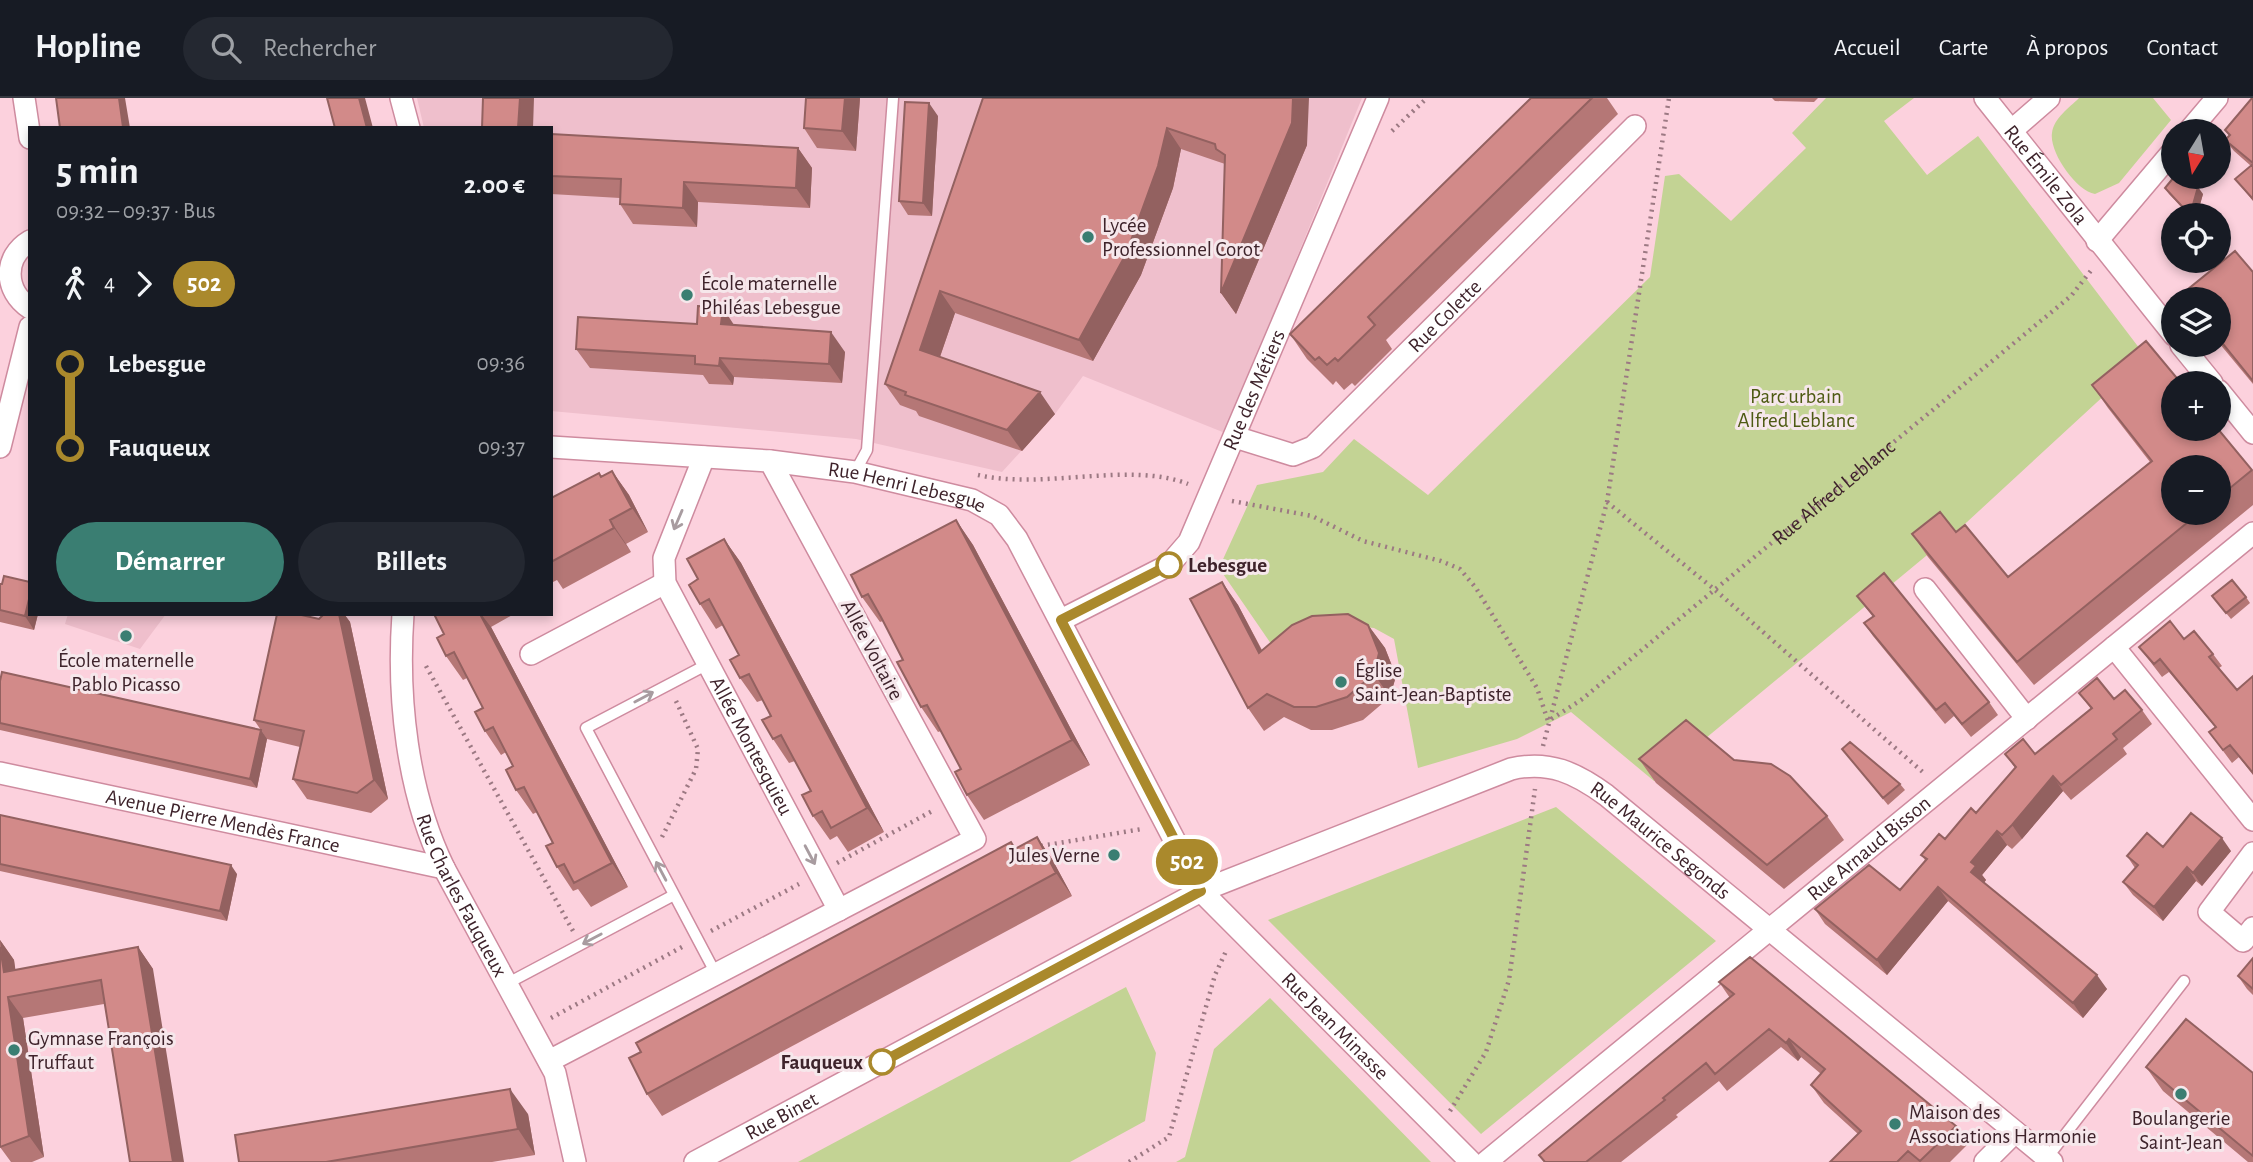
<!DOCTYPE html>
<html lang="fr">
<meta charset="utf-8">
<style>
body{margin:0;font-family:"Alegreya Sans",sans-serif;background:#242831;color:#f1f3f6;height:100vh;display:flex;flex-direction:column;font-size:26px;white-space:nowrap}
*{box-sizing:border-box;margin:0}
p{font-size:23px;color:#9ea1a6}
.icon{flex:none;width:38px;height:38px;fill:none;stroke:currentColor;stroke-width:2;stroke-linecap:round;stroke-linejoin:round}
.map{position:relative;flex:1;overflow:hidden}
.details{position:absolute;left:28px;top:28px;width:525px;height:490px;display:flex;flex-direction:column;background:#171b24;border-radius:0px;box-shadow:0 4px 10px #0003}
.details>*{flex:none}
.badge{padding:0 14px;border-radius:23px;font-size:24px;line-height:46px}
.needle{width:46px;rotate:191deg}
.fabs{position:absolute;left:2161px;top:21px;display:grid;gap:14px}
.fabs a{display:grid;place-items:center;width:70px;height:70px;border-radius:50%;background:#171b24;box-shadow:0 4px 10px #0003;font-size:35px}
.map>.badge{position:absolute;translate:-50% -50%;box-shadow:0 0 0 4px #fff}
.legs{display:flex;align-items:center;gap:10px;height:77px;padding:0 28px;font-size:23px}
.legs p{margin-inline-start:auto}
.overview{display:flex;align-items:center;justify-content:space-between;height:119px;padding:0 28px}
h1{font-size:38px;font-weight:700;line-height:52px}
.button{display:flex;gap:14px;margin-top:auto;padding:14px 28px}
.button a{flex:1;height:80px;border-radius:42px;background:#3a7e72;color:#fff;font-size:28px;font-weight:700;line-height:80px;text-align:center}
.button a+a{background:#242831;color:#f1f3f6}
ul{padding:0 28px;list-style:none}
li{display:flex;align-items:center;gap:24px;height:84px;font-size:26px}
li i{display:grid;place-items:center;width:10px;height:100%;margin:0 9px;background:currentColor}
li i::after{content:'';width:18px;height:18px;margin:-9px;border:5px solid;border-radius:50%;background:#171b24}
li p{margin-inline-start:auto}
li:first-child i{background:linear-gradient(#0000 50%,currentColor 0)}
li:last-child i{background:linear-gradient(currentColor 50%,#0000 0)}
header{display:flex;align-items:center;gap:42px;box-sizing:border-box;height:98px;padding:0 35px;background:#171b24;border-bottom:2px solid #363941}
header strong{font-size:33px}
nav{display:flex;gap:38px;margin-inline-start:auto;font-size:24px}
.search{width:490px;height:63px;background:#242831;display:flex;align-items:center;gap:18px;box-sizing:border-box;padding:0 24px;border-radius:38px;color:#9ea1a6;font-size:26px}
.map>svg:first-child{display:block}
</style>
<header>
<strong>Hopline</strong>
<div class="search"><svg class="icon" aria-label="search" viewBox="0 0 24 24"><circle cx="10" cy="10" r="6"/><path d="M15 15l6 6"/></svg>Rechercher</div>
<nav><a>Accueil</a><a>Carte</a><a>À propos</a><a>Contact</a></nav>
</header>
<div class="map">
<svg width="2253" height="1064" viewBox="0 0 2253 1064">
<rect width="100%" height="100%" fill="#fcd1dd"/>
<path fill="#efbfcc" d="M417 0H1362L1225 335 1083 278 1055 316 1002 374 856 341 551 313V30H424Z
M68 516H166L140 551 65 526Z"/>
<path fill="#c3d394" d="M1826 0H1914L1884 23 1927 77 1978 38 2146 259 1967 424 1654 683 1571 614 1517 641 1418 670 1394 541 1374 530 1320 524 1276 553 1219 470 1257 387 1323 374 1354 341 1428 397 1650 179 1665 78 1679 76 1731 123 1806 50 1792 35Z
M2079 0H2153L2171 22 2119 85 2095 96C2076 93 2049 54 2052 35 2054 20 2069 10 2079 0Z
M1556 709 1716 843 1481 1036 1268 822Z
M1126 889 1156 955 1145 1023 1070 1064H798Z
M1270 900 1431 1064H1176L1185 1059 1214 951Z"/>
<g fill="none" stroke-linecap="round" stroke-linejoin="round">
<defs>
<path id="lane" d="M855 374 867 352 893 0
M708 566 586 630 716 876
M508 885 674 797
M2047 1060 2184 883"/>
<g id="street">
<path d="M24 0 30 40"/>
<path d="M401 0 409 30"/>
<path id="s2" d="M1985 0 2174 237"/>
<path d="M2011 33 2049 0"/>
<path d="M2189 33 2217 0"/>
<path d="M30 143C3 159 4 193 30 210"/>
<path d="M2097 143 2174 52"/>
<path d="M2181 247 2212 285"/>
<path d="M2219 293 2253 335"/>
<path id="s3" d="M1235 339 1293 357 1313 349 1635 28"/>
<path d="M0 349 30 229"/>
<path id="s4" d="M551 349 770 363 855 374 972 402 999 417 1017 441 1201 793 1471 1064"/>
<path id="s5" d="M704 359 664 460 665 485 839 812"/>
<path d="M1925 491 2027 621"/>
<path id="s6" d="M403 516C397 600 407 694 444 770L555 975 575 1064"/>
<path id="s7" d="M1061 522 1169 467 1189 444 1378 0"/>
<path d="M2114 549 2253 722"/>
<path d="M531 556 665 485"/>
<path id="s8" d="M0 675 444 770"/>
<path d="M2253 755 2209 814 2243 843 2253 830"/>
<path d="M549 963 975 741 770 363"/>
<path id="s9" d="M695 1064 1201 793 1511 671C1549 662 1576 675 1606 697L2052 1064"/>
<path id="s10" d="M1486 1064 2253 435"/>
<path d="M1985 1064 2015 1034"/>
</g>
</defs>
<use href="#lane" stroke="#ce8b9f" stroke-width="13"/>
<use href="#street" stroke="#ce8b9f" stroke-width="24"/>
<g stroke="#9c7983" stroke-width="4.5" stroke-dasharray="2 5" stroke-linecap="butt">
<path d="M1392 33 1427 0"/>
<path d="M978 377C1044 392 1130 363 1188 386"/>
<path id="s1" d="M1232 403 1312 418 1363 443 1441 463 1460 471 1476 490 1537 590 1548 623 1581 602 2071 198 2093 170"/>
<path d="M1607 404 1714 491 1925 676"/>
<path d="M426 568 573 833"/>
<path d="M1543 648 1607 404 1669 0"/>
<path d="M662 739 696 671 698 651 676 603"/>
<path d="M1041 748 1142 731"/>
<path d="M837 765 934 712"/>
<path d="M711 833 799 786"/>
<path d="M551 920 682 849"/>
<path d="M1450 1013 1486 954 1509 882 1535 691"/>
<path d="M1129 1064 1169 1039 1215 877 1227 851"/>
</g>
<use href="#lane" stroke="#fff" stroke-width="10"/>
<use href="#street" stroke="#fff" stroke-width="21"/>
</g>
<path fill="#b57776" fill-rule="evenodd" d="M860 0 856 53 817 50 804 30Z
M983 0 1307 47 1236 216 1221 195 1225 66 1181 51 1173 90 1141 177 1093 263 955 215 940 259 1055 316 1022 353 919 318 916 313 900 307 885 286Z
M1531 0H1607L1618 16 1386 242 1392 251 1355 288 1352 285 1344 292 1336 283 1333 287 1307 261 1290 236Z
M1772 0H1818L1814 4 1775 3Z
M2253 0V103L2235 81 2251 68 2234 53 2225 42 2229 38 2225 32Z
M938 18 932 118 908 117 899 103Z
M551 36 798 50 812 70 810 110 698 104 697 129 633 126 620 106V100L551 96Z
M2165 90 2203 96 2197 117H2189L2169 96Z
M2253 174V286L2219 245V201Z
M697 226 734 227 845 254 842 285 734 279 733 287 709 286 703 277 590 270 576 251Z
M2092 287 2218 331 2253 373V407L2034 587 1928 459 1912 436 1956 434 2008 479 2150 364 2108 310ZM2219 369V415H2174Z
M612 373 629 397 648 434 626 446 631 454 563 491 557 482 551 485V400L601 379Z
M956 422 973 447 1090 667 984 722 967 697 961 671 941 633 938 634 921 609 903 562 883 523 880 524 862 499Z
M724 441 741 465 884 734 848 754 837 738 830 742 813 718 811 693 795 663 789 665 773 641 771 618 763 602 757 604 740 580 739 557 723 527 716 531 700 506 698 481Z
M1222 484 1238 507 1262 552 1368 527 1385 550 1396 578 1390 599 1363 622 1332 632H1311L1284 619 1264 633 1248 610Z
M0 486 30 516H38L34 532 0 524Z
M1857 498 1989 604 1998 617 1971 639 1954 618 1945 626 1873 538 1864 525 1873 519Z
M2212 498 2246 499 2250 505 2231 521Z
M324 516H344L350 524 388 701 371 715 307 701 293 681 300 649 267 641 254 622 319 521Z
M434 516H514L491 529 628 789 591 809 578 791 573 793 557 769 553 745 537 714 533 716 516 692 513 668 506 654 501 657 485 633 483 610 467 580 463 582 446 558 444 536Z
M2184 541 2213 556 2222 568 2219 570 2237 592 2253 578V677L2239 659 2232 665 2209 634 2215 629 2169 574 2162 579 2139 549Z
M0 583 261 632 267 641 257 690 0 632Z
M2079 595 2142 612 2152 626 2123 650 2127 656 2071 702 2063 693 2022 741 2012 751 2007 747 1982 777 1986 782 1984 785 2107 891 2083 920 1948 803 1887 877 1825 826 1815 811 1900 792 1925 762 1921 757 1945 741 1976 715 2015 670 2005 656H2035L2091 611Z
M1842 651 1900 686 1905 692 1888 707Z
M1639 661 1734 662 1827 718 1844 742 1784 791 1656 685Z
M0 717 237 776 227 823 0 773Z
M1037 739 1052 761 1072 798 662 1018 647 996 1016 750Z
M2163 749 2231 753 2202 788 2196 783 2163 823 2133 797 2123 784 2135 770 2127 758Z
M0 842 14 862 15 872 138 849 153 871 104 906 23 920 44 1059 32 1064H11L0 1049Z
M2253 860V897L2247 891 2238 878Z
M1719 884 1956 1028 1968 1046 1950 1064H1830L1858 1036 1824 1005 1811 987 1821 976 1801 959 1798 963 1781 949 1727 993 1719 983 1676 1017 1678 1019 1621 1064H1544L1539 1057 1730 900Z
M2146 969 2253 975V1064H2248L2163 993Z
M528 1016 535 1057 492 1064H239Z"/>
<path fill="#936160" d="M119 0H125L130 30H123Z
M359 0H365L373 30H367Z
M520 0H534L533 30H518Z
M845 0H860L856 53 842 33Z
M1293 0H1309L1307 47 1236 216 1221 195Z
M929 5 938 18 932 118 923 105Z
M1167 30 1181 51 1173 90 1141 177 1093 263 1079 242Z
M798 50 812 70 810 110 796 90Z
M684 84 698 104 697 129 683 110Z
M2198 89 2203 96 2197 117H2191Z
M940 193 955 215 935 273 920 252Z
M551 204 553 207 551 234Z
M723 210 736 230 721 226Z
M831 234 845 254 842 285 829 266Z
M720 260 734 279 733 287 719 268Z
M1040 294 1055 316 1022 353 1007 332Z
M612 373 629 397 648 434 632 410Z
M610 422 626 446 631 454 614 430Z
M956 422 973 447 1090 667 1072 642Z
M724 441 741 465 884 734 867 710Z
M1222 484 1238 507 1275 578 1259 555Z
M30 497V516H38L34 532 25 518Z
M339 516H344L350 524 388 701 374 682Z
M480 516H481L491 529 628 789 612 765Z
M1368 527 1385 550 1396 578 1390 599 1374 576Z
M261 632 267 641 257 690 250 681Z
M2053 678 2063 693 2022 741 2012 727Z
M1997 733 2007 747 1982 777 1986 782 1981 788 1971 774V764Z
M1037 739 1052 761 1072 798 1056 775Z
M2222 740 2231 753 2202 788 2193 775Z
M231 767 237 776 227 823 220 813Z
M2187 769 2196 783 2163 823 2154 809Z
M1938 789 1948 803 1887 877 1877 862Z
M0 842 14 862 19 896 4 874Z
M138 849 153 871 184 1064H173Z
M2097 877 2107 891 2083 920 2073 905Z
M8 899 23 920 44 1059 29 1038Z
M1789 941 1801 959 1798 963 1786 945Z
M510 991 528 1016 535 1057 518 1031Z"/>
<path fill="#d28a89" stroke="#936160" stroke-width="2" d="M56 0H119L123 29 60 30Z
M327 0H359L367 30H335Z
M483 0H520L518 30H482Z
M806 0H845L842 33 804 30Z
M983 0H1293L1292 25 1221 195 1225 57 1216 51 1215 46 1167 30 1158 68 1126 156 1079 242 940 193 920 252 1040 294 1007 332 905 297 906 294 885 286Z
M1531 0H1592L1368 219 1375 227 1338 263 1335 260 1327 267 1319 259 1315 262 1290 236Z
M2252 0H2253V65L2225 42 2230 37 2225 32Z
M905 4 929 5 923 105 899 103Z
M551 36 798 50 796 90 684 84 683 110 620 106 621 81 551 78Z
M2253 66V101L2235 81Z
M2174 79H2186L2198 89 2190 117 2165 90Z
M2235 153 2253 174V283L2219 241V201H2186L2182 196Z
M698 208 723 210 721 226 831 234 829 266 720 260 719 268 695 266V258L576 251 578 219 697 226Z
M2146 243 2181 285H2174V331H2218L2252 372 2219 399V369H2174V415H2199L2017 564 1912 436 1940 414 1956 434 1965 427 2008 479 2152 363 2092 287Z
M612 373 632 410 610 422 614 430 551 464V400L599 375 601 379Z
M956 422 1072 642 967 697 955 674 961 671 927 607 921 609 897 564 903 562 881 519 868 496 862 499 851 477Z
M724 441 867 710 831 730 822 713 813 718 802 697 811 693 781 637 773 641 762 622 771 618 749 576 740 580 730 562 739 557 709 501 700 506 689 487 698 481 687 461Z
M1884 475 1989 604 1962 626 1945 605 1936 612 1864 525 1874 518 1857 498Z
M4 478 30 484V497L25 518 0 512V486H2Z
M2232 482 2246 499 2226 515 2212 498Z
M1222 484 1259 555 1292 527 1312 518 1348 516 1368 527 1379 555 1374 576 1347 599 1316 609H1294L1267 596 1248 610 1190 501Z
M277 516H297L319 521 324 516H339L374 682 357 695 293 681 304 633 254 622Z
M434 516H480L612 765 574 785 564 766 557 769 546 748 553 745 524 689 516 692 506 672 513 668 493 629 485 633 475 614 483 610 454 554 446 558 437 540 444 536Z
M2170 523 2184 541 2194 533 2213 556 2209 559 2237 592 2253 578V675L2230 647 2223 652 2209 634 2216 629 2160 561 2154 566 2139 549Z
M2 574 261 632 250 681 0 625V583Z
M2097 580 2114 601 2125 592 2142 612 2113 636 2117 641 2061 687 2053 678 2012 727 2002 737 1997 733 1971 764 1976 768 1971 774 2097 877 2073 905 1938 789 1877 862 1815 811 1869 767 1900 792 1927 761 1921 757 1939 736 1945 741 1971 710 1976 715 2016 669 2005 656 2023 641 2035 656 2092 610 2079 595Z
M1686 622 1734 662 1771 666 1790 678 1827 718 1767 767 1639 661Z
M1850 644 1900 686 1883 700 1842 651Z
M2191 715 2222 740 2193 775 2187 769 2154 809 2123 784 2138 767 2127 758 2147 735 2163 749Z
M0 717 231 767 220 813 0 766Z
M1037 739 1056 775 647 996 629 960 641 954 636 945 1011 744 1015 751Z
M0 849 4 874 138 849 173 1064H130L101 882 8 899 29 1038 0 1049Z
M1750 859 1956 1028 1920 1063 1908 1053 1897 1064H1830L1861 1033 1811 987 1825 971 1789 941 1786 945 1769 931 1715 976 1706 965 1663 1000 1665 1002 1586 1064H1545L1539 1057 1734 896 1719 884Z
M2253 860V891L2238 878Z
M2186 921 2253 975V1058L2146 969Z
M510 991 518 1031 326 1064H239L235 1037Z"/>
<defs><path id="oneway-shaft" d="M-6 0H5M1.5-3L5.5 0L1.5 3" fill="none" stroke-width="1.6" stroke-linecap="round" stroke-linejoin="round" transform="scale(1.75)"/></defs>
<g stroke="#a89ca0">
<use href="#oneway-shaft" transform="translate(678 422) rotate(113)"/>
<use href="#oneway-shaft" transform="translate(644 599) rotate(-28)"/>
<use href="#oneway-shaft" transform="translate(810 757) rotate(62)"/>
<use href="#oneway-shaft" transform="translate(661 773) rotate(-118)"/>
<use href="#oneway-shaft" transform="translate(592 841) rotate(152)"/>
</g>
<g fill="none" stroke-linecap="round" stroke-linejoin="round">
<defs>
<path id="line-1" d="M882 964 1201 793 1061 522 1169 467"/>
</defs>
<use href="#line-1" stroke="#fff" stroke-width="16"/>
<use href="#line-1" stroke="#aa892c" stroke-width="10"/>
</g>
<g fill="#3a7e72" stroke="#f6e7eb" stroke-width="2.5">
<circle cx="1088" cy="139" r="7"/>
<circle cx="687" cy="197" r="7"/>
<circle cx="126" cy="538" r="7"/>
<circle cx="1341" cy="584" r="7"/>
<circle cx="1114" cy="757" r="7"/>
<circle cx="14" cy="952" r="7"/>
<circle cx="2181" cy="996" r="7"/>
<circle cx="1895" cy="1026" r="7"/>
</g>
<g fill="#fff" stroke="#aa892c" stroke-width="3.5">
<circle cx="1169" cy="467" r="12"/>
<circle cx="882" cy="964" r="12"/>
</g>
<g text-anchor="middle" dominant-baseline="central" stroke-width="6" stroke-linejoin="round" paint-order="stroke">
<g font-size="21" fill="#3e232b" stroke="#f6e7eb">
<text stroke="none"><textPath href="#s2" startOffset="98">Rue Émile Zola</textPath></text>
<text stroke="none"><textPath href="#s3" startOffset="268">Rue Colette</textPath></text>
<text stroke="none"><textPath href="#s7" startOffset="317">Rue des Métiers</textPath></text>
<text stroke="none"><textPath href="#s4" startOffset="359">Rue Henri Lebesgue</textPath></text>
<text stroke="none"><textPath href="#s1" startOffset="782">Rue Alfred Leblanc</textPath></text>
<text transform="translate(872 552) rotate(62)">Allée Voltaire</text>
<text stroke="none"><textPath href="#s5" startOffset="318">Allée Montesquieu</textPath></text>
<text stroke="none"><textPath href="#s8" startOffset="228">Avenue Pierre Mendès France</textPath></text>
<text stroke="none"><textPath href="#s9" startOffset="1080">Rue Maurice Segonds</textPath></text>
<text stroke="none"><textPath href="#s10" startOffset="495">Rue Arnaud Bisson</textPath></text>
<text stroke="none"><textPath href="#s6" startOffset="292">Rue Charles Fauqueux</textPath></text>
<text stroke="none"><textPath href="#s4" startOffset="1074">Rue Jean Minasse</textPath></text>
<text stroke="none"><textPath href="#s9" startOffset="98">Rue Binet</textPath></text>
</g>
<g font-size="21" fill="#3e232b" stroke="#f6e7eb" text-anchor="start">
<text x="1102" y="127">Lycée<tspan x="1102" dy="24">Professionnel Corot</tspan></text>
<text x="701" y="185">École maternelle<tspan x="701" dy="24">Philéas Lebesgue</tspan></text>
<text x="126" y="562" text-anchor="middle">École maternelle<tspan x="126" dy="24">Pablo Picasso</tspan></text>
<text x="1355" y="572">Église<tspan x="1355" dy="24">Saint-Jean-Baptiste</tspan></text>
<text x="1100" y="757" text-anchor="end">Jules Verne</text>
<text x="28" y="940">Gymnase François<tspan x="28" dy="24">Truffaut</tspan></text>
<text x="1909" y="1014">Maison des<tspan x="1909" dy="24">Associations Harmonie</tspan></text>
<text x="2181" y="1020" text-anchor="middle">Boulangerie<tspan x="2181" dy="24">Saint-Jean</tspan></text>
</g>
<g font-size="21" fill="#4d5a12" stroke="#f6e7eb">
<text x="1796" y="298">Parc urbain<tspan x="1796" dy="24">Alfred Leblanc</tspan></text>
</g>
<g font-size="21" font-weight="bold" fill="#3e232b" stroke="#f6e7eb" text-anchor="start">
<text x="1188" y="467">Lebesgue</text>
<text x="863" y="964" text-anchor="end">Fauqueux</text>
</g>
</g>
</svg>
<div class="fabs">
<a><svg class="needle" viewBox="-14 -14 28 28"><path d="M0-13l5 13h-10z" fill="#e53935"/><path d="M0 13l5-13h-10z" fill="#9ea1a6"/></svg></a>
<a><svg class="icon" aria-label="locate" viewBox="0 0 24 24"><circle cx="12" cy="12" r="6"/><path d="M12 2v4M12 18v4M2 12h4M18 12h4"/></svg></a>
<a><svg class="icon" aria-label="layers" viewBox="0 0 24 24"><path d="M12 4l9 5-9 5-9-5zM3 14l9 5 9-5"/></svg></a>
<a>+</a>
<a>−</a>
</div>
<b class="badge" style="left:1187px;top:764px;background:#aa892c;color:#fff">502</b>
<section class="details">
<div class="overview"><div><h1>5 min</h1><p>09:32 – 09:37 · Bus</p></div><b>2.00 €</b></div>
<div class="legs"><svg class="icon" aria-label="walk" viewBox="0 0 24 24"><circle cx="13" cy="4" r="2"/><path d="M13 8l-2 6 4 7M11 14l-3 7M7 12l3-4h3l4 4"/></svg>4<svg class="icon" aria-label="forward" viewBox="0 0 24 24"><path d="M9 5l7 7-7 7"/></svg><b class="badge" style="background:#aa892c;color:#fff">502</b></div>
<ul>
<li><i style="color:#aa892c"></i><b>Lebesgue</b><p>09:36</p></li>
<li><i style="color:#aa892c"></i><b>Fauqueux</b><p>09:37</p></li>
</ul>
<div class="button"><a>Démarrer</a><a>Billets</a></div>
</section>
</div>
